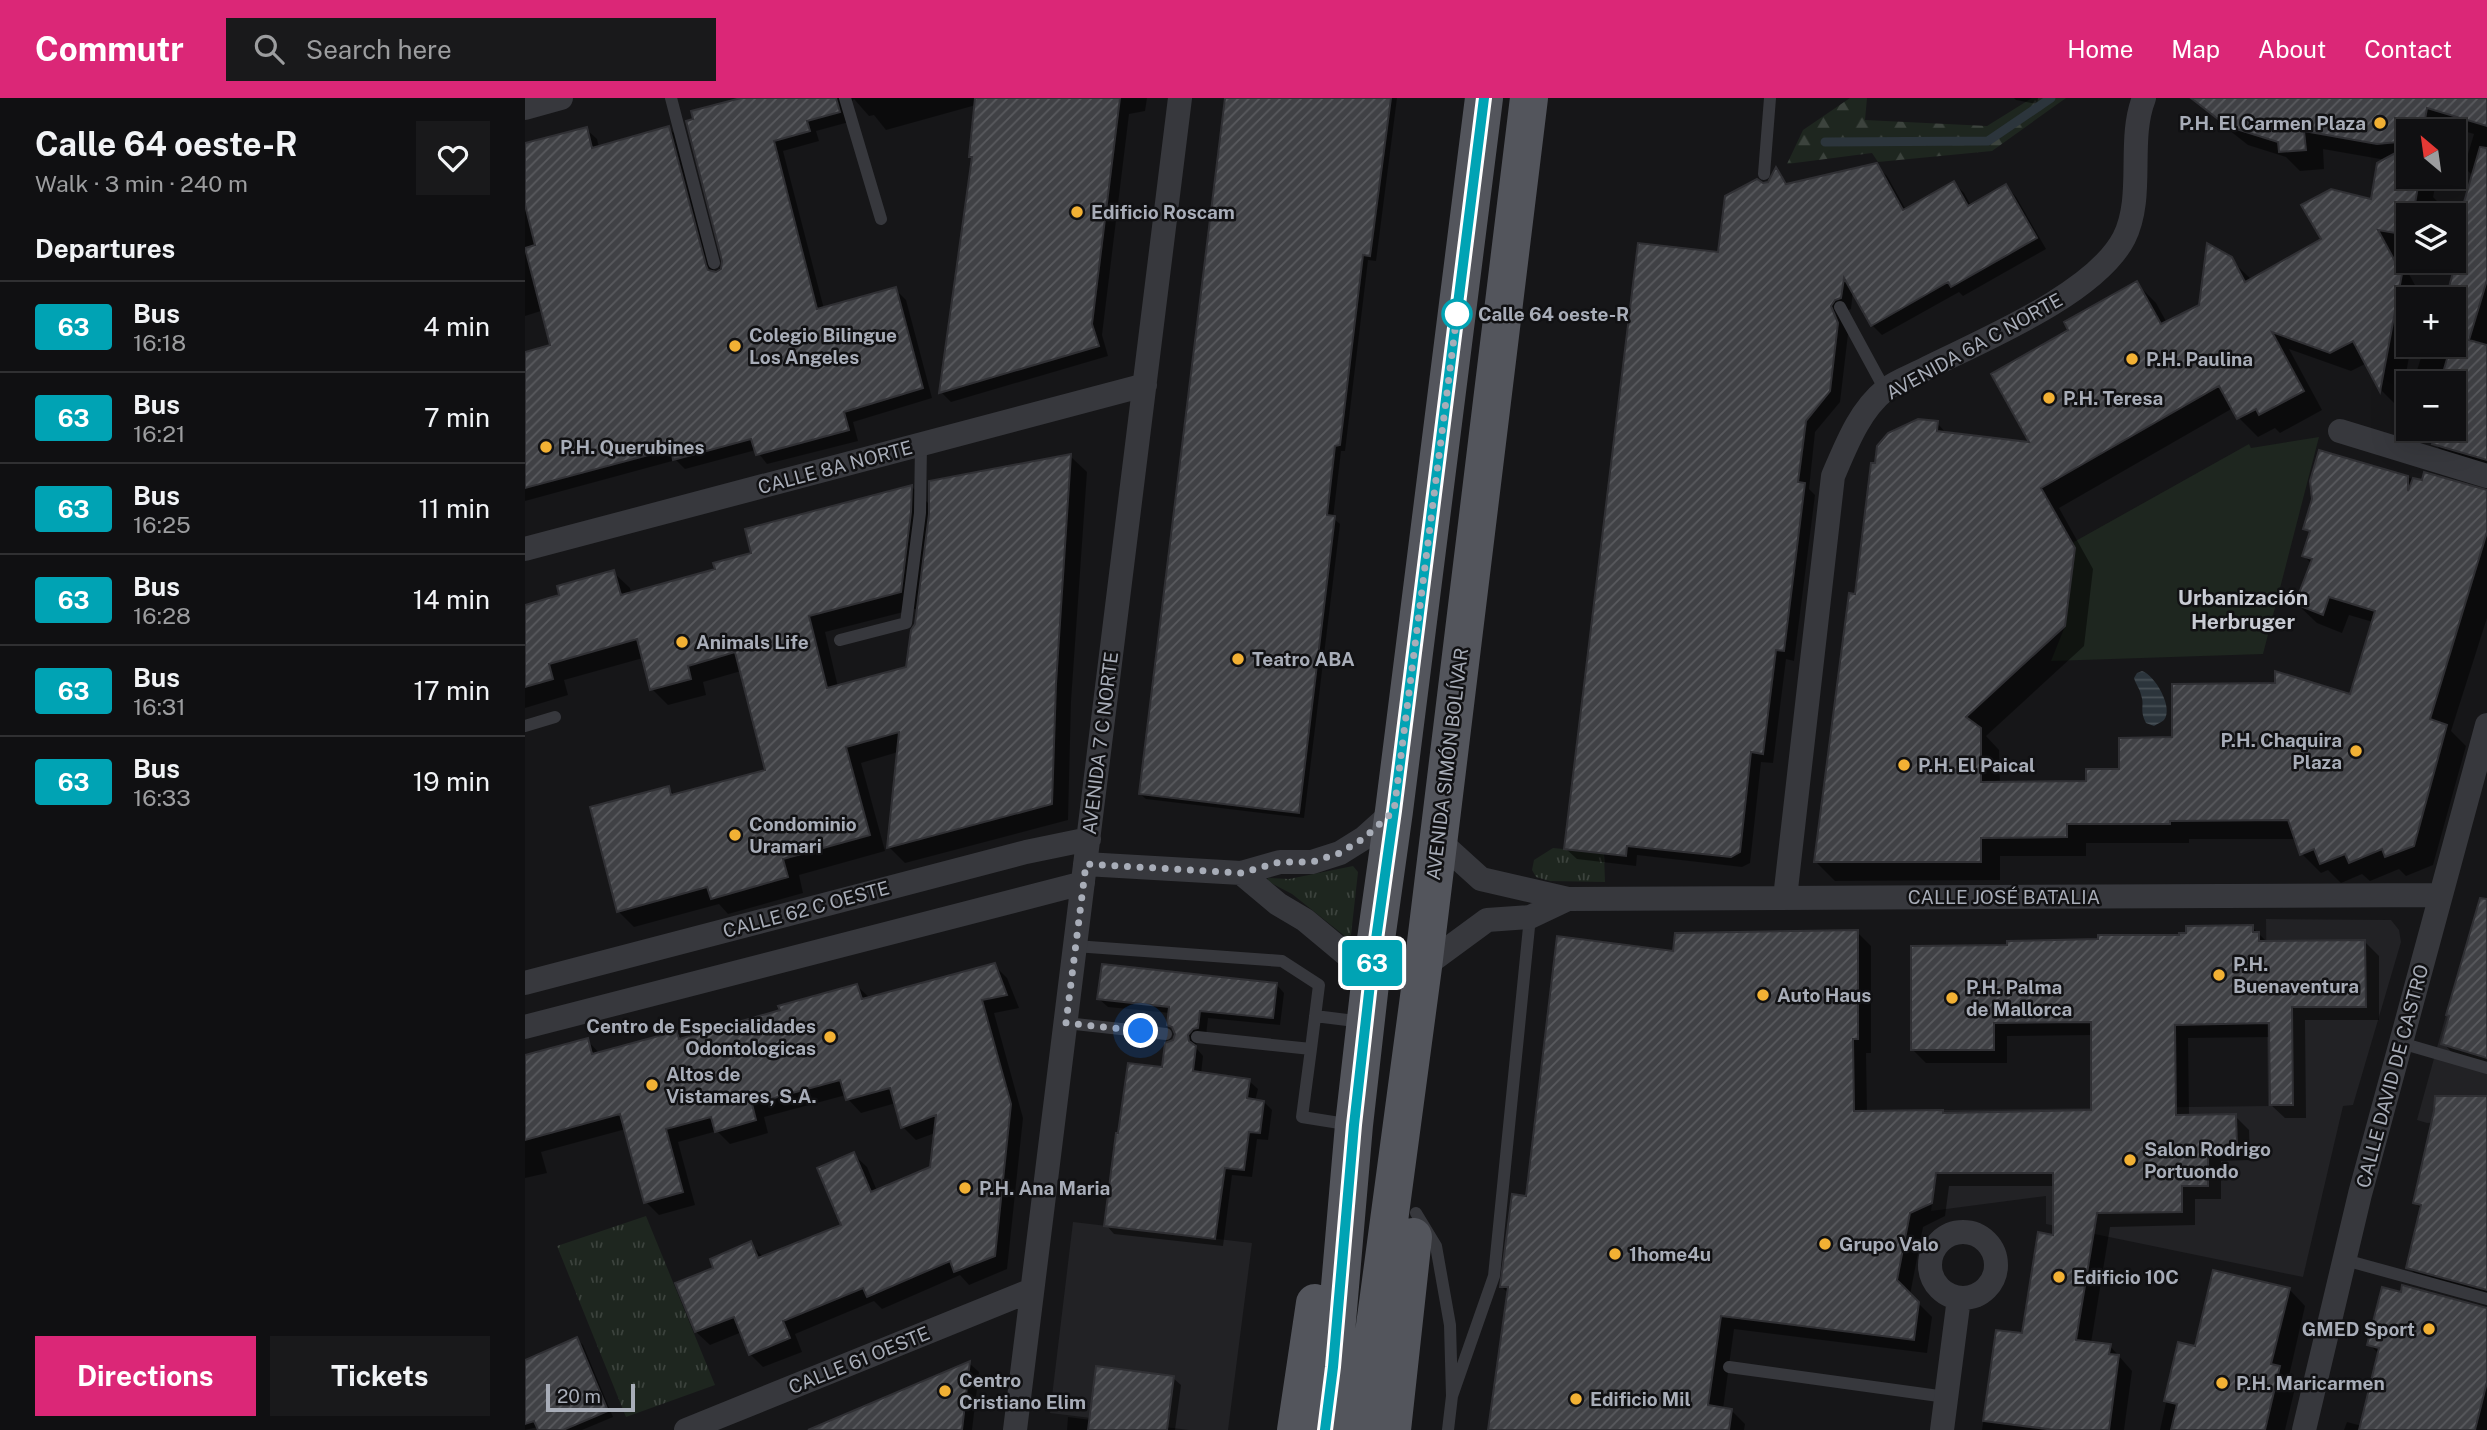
<!DOCTYPE html>
<meta charset="utf-8">
<style>
body{margin:0;font-family:"Public Sans",sans-serif;background:#19191b;color:#f1f3f6;height:100vh;display:flex;flex-direction:column;font-size:26px;white-space:nowrap}
*{box-sizing:border-box;margin:0}
p{font-size:23px;color:#9c9d9f}
.icon{flex:none;width:38px;height:38px;fill:none;stroke:currentColor;stroke-width:2;stroke-linecap:round;stroke-linejoin:round}
.map{position:relative;flex:1;overflow:hidden}
.panel{display:flex;flex-direction:column;background:#101012;width:525px}
.panel>*{flex:none}
.badge{padding:0 14px;border-radius:5px;font-size:24px;line-height:46px}
.needle{width:46px;rotate:331deg}
.buttons{position:absolute;left:1871px;top:21px;display:grid;gap:14px}
.buttons a{display:grid;place-items:center;width:70px;height:70px;border-radius:0px;background:#101012;box-shadow:0 7px 28px #0002,0 0 0 2px #303032;font-size:35px}
.scale{position:absolute;left:21px;bottom:18px;width:89px;box-sizing:border-box;padding-left:7px;border:4px solid #a8adb8;border-top:0;font-size:19px;line-height:24px;white-space:nowrap;color:#a8adb8;-webkit-text-stroke:5px #111113;paint-order:stroke}
.you{position:absolute;width:35px;height:35px;margin:-18px;border:5px solid #fff;border-radius:50%;background:#1a73e8;box-shadow:0 0 0 10px #1a73e833}
.map>.badge{position:absolute;translate:-50% -50%;box-shadow:0 0 0 4px #fff}
h2{padding:0 35px;font-size:26px;line-height:63px}
.round{display:grid;place-items:center;flex:none;width:74px;height:74px;border-radius:0px;background:#19191b}
.overview{display:flex;align-items:center;justify-content:space-between;height:119px;padding:0 35px}
h1{font-size:33px;font-weight:700;line-height:52px}
.action{display:flex;gap:14px;margin-top:auto;padding:14px 35px}
.action a{flex:1;height:80px;border-radius:0px;background:#db2777;color:#fff;font-size:28px;font-weight:700;line-height:80px;text-align:center}
.action a+a{background:#19191b;color:#f1f3f6}
ul{padding:0;list-style:none}
li{display:flex;align-items:center;gap:21px;height:91px;padding:0 35px;border-top:2px solid #303032}
li div{flex:1}
li b{display:block;font-size:26px}
li em{font-style:normal}
li .badge{min-width:77px;font-weight:700;text-align:center}
header{display:flex;align-items:center;gap:42px;box-sizing:border-box;height:98px;padding:0 35px;background:#db2777;color:#fff}
header strong{font-size:33px}
nav{display:flex;gap:38px;margin-inline-start:auto;font-size:24px}
.search{width:490px;height:63px;background:#19191b;display:flex;align-items:center;gap:18px;box-sizing:border-box;padding:0 24px;border-radius:0px;color:#9c9d9f;font-size:26px}
main{display:flex;flex:1;min-height:0}
.map>svg:first-child{display:block}
</style>
<header>
<strong>Commutr</strong>
<div class="search"><svg class="icon" aria-label="search" viewBox="0 0 24 24"><circle cx="10" cy="10" r="6"/><path d="M15 15l6 6"/></svg>Search here</div>
<nav><a>Home</a><a>Map</a><a>About</a><a>Contact</a></nav>
</header>
<main>
<section class="panel">
<div class="overview"><div><h1>Calle 64 oeste-R</h1><p>Walk · 3 min · 240 m</p></div><a class="round"><svg class="icon" aria-label="heart" viewBox="0 0 24 24"><path d="M12 20l-8-8c-3-5 5-10 8-4 3-6 11-1 8 4z"/></svg></a></div>
<h2>Departures</h2>
<ul>
<li><span class="badge" style="background:#00a3b4;color:#fff">63</span><div><b>Bus</b><p>16:18</p></div><em>4 min</em></li>
<li><span class="badge" style="background:#00a3b4;color:#fff">63</span><div><b>Bus</b><p>16:21</p></div><em>7 min</em></li>
<li><span class="badge" style="background:#00a3b4;color:#fff">63</span><div><b>Bus</b><p>16:25</p></div><em>11 min</em></li>
<li><span class="badge" style="background:#00a3b4;color:#fff">63</span><div><b>Bus</b><p>16:28</p></div><em>14 min</em></li>
<li><span class="badge" style="background:#00a3b4;color:#fff">63</span><div><b>Bus</b><p>16:31</p></div><em>17 min</em></li>
<li><span class="badge" style="background:#00a3b4;color:#fff">63</span><div><b>Bus</b><p>16:33</p></div><em>19 min</em></li>
</ul>
<div class="action"><a>Directions</a><a>Tickets</a></div>
</section>
<div class="map">
<svg width="1962" height="1332" viewBox="0 0 1962 1332">
<defs>
<pattern id="grass-tufts" width="24" height="20" patternUnits="userSpaceOnUse" patternTransform="scale(1.75)"><rect width="24" height="20" fill="#1e261f"/><path d="M3 7l-1-3M5 7V3M7 7l1-3M15 17l-1-3M17 17v-4M19 17l1-3" fill="none" stroke="#3c433d"/></pattern>
<pattern id="forest-firs" width="22" height="20" patternUnits="userSpaceOnUse" patternTransform="scale(1.75)"><rect width="22" height="20" fill="#1e261f"/><path d="M5 1l3.5 6h-7zM16 11l3.5 6h-7z" fill="#3c433d"/></pattern>
<pattern id="water-rules" width="6" height="5" patternUnits="userSpaceOnUse" patternTransform="scale(1.75)"><rect width="6" height="5" fill="#2c353c"/><path d="M0 2.5h6" fill="none" stroke="#485056"/></pattern>
<pattern id="building-hatch" width="6" height="6" patternUnits="userSpaceOnUse" patternTransform="scale(1.75)"><rect width="6" height="6" fill="#404145"/><path d="M-1 1l2-2M0 6l6-6M5 7l2-2" fill="none" stroke="#595a5e"/></pattern>
</defs>
<rect width="100%" height="100%" fill="#161618"/>
<path fill="#222225" d="M1741 821 1866 822 1874 832 1876 844 1828 1007 1818 1008 1778 1179 1521 1126V1098L1406 1113 1419 1012 1743 1008Z
M1921 917 1962 930V1021L1902 1025 1892 1022Z
M548 1124 727 1145 703 1332H664L525 1315Z"/>
<path fill="url(#grass-tufts)" d="M1028 750 1079 755 1080 784 1025 783 1011 779 1007 772 1009 762Z
M828 768 833 774 826 837 821 839 767 796 742 783 743 780 764 781Z
M121 1118 190 1287 101 1319 32 1148Z"/>
<path fill="url(#forest-firs)" d="M1325 0H1342L1340 22 1462 28 1507 0H1541L1467 53 1353 64 1347 55 1262 66 1278 32Z"/>
<path fill="#1e261f" d="M1794 339 1738 556 1526 563 1540 528 1550 450 1547 445 1724 346 1726 350Z"/>
<path fill="url(#water-rules)" d="M1617 573C1630 577 1649 610 1639 622 1637 624 1632 626 1629 628L1621 625C1614 611 1620 608 1616 597 1615 591 1611 587 1609 580L1612 575Z"/>
<path fill="#0007" fill-rule="evenodd" d="M220 0H622L620 13 604 16 577 237 583 258 426 304 416 294 448 61 446 58 451 7 361 32 349 17 344 18 329 1 321 9 324 24 291 33 294 43 258 53 299 211 370 191 381 202 407 300 328 324 333 343 242 366 231 352 160 371 151 362 0 403V256L28 248 19 212 0 218V47L61 31 72 41 74 50 144 30 154 40 189 175H193L199 169Z
M701 0H872L851 163 843 162 820 353H816L808 420 815 426 779 720 621 701 615 696Z
M1489 0H1513L1512 6 1491 2Z
M1684 0H1962V375L1929 365 1909 345 1914 331H1928V285H1888L1900 247H1928V201H1922L1932 167 1949 79 1939 69 1949 36 1921 28 1920 33H1883V79H1912L1908 99 1913 104 1910 117H1883V153L1870 151 1895 196 1894 201H1883V247H1886L1875 311 1857 293 1842 265 1826 273 1764 251 1797 312 1755 335 1750 330 1733 339 1714 320 1708 310 1534 410 1568 471 1559 548 1461 638 1474 652 1475 685 1563 684 1595 673 1648 641 1826 598 1848 524 1824 517 1817 535 1792 525 1772 506 1787 466 1779 458 1786 436 1780 430 1789 402 1795 354 1898 384 1962 394V520L1926 633 1941 648 1908 767 1881 778 1874 771 1845 783 1837 776 1816 785 1803 772 1796 775 1777 756 1771 741H1664V745H1561V758H1475V782L1310 783 1290 763 1332 497 1412 325 1422 336 1507 346 1546 233 1611 185 1631 205 1642 225 1675 208 1705 161 1727 182 1798 142 1847 103 1861 62 1798 51 1799 71 1775 73 1761 59 1723 47 1704 32 1685 13Z
M1351 67 1362 78 1381 112 1429 85 1439 95 1446 108 1481 88 1491 99 1521 151 1438 198 1434 194 1357 237 1347 227 1328 193 1326 211 1317 215 1323 236 1315 304 1290 334 1284 391 1290 397 1269 563 1261 561 1248 665 1236 664 1225 765 1217 769 1112 757 1111 768 1052 761 1041 751 1195 156 1237 86 1244 85 1251 72 1264 87Z
M545 358 562 374 546 603 543 722 380 765 364 749 373 654 336 665 360 753 274 777 278 795 203 816 194 806 109 829 93 813 143 690 151 698 242 673 216 573 178 584 181 597 143 607 127 591 118 560 39 582 43 597 0 610V508L37 498 88 474 105 490 106 496 192 472 386 388 406 408ZM394 510 383 570 313 589 300 534Z
M1962 823V969L1933 961 1918 945Z
M1727 829 1743 845 1840 844 1854 858V922H1780L1781 1020H1760L1746 1007V939L1663 940 1664 1018H1710L1724 1032 1725 1062 1696 1063V1101H1670V1127L1585 1129 1566 1245 1585 1248 1607 1273 1599 1332H1457L1472 1234 1498 1237 1530 1139V1088H1424L1420 1118 1398 1129 1385 1197 1407 1219 1402 1255 1209 1231 1198 1311 1206 1312 1220 1326 1219 1332H965L984 1196 977 1189 1003 1099 1149 855 1332 834 1346 848V955H1341L1342 1015 1418 1014 1421 1017 1568 1013V937L1482 938V965H1401L1388 952 1483 849 1656 839Z
M469 867 482 880 494 910 469 915 498 1020 482 1171 444 1187 435 1177 357 1211 349 1203 270 1236 277 1254 238 1269 225 1256 217 1234 185 1247 171 1234 191 1171 225 1145 239 1160 318 1128 328 1056 342 1069 352 1093 407 1070 410 1035 391 1042 378 1029 371 1005 336 1015 323 1001 321 997 239 1019 243 1035 205 1046 192 1033 153 1044 170 1107 134 1117 121 1104 101 1031 16 1054 22 1075 0 1080V959L62 942 75 956 152 935 158 942 257 913 332 888 345 900Z
M751 886 759 895 755 927 683 920 681 938 676 939 671 946 672 951 678 958 676 976 724 983 733 991 730 1003 739 1004 747 1012 743 1042 732 1041 727 1079 707 1077 698 1148 589 1136 581 1127 652 936 644 927 645 915 583 909 574 901Z
M1962 1049V1199L1894 1180 1883 1169 1897 1112 1890 1105Z
M1764 1191 1780 1208 1764 1278 1771 1286 1760 1332H1635L1654 1246 1672 1250Z
M1962 1211V1332H1819L1822 1324 1837 1328 1854 1256 1844 1246Z
M52 1241 58 1247 88 1319 57 1332H15L13 1329 0 1332V1264Z
M445 1266 454 1274 447 1332H318L316 1320Z
M648 1280 656 1287 650 1332H542L543 1319 566 1322Z"/>
<g fill="none" stroke-linecap="round" stroke-linejoin="round">
<path stroke="#2c353c" stroke-width="9" d="M1300 44 1463 43 1526 0"/>
</g>
<path fill="url(#building-hatch)" stroke="#303034" stroke-width="2" d="M216 0H311L315 14 282 23 285 33 249 43 292 211 371 189 398 290 319 314 324 332 231 357 226 341 148 362 146 351 0 390V254L25 247 0 150 10 147 0 107V45L62 29 67 50 144 28 181 167 183 172 191 174 196 171 197 163 161 23 168 21 166 13Z
M450 0H595L567 226 574 248 414 295 447 59H444Z
M700 0H866L845 158 838 157 815 347 810 348 802 417 810 418 774 715 614 696Z
M1666 0H1962V28L1902 10 1898 33H1883V43L1852 46 1779 33 1781 52 1754 54 1753 44 1702 28Z
M1883 48 1878 80 1894 83 1888 117H1883V137L1853 132 1877 176 1855 294 1828 243 1805 255 1747 234 1779 293 1734 317 1731 311 1712 321 1694 288 1516 390 1550 450 1540 528 1441 619 1456 630V684L1561 683V671H1594V640L1647 639V586L1750 585V573L1825 596 1850 513 1804 499 1798 517 1770 506 1787 461 1777 458 1785 433 1778 431 1787 401 1785 383 1794 352 1883 378V393L1888 380 1897 382 1899 374 1962 392V434L1905 621 1922 627 1889 748 1860 759 1857 751 1824 765 1820 756 1795 766 1789 751 1775 757 1763 722 1645 723V726H1542V739L1456 740V764H1289L1324 495 1330 496 1346 365H1350L1352 348 1363 335 1393 321 1413 323 1412 333 1504 344 1466 276 1543 232 1539 224 1612 183 1636 226 1674 207 1682 145 1707 159 1720 184 1796 141 1776 107 1806 91 1846 101 1852 65Z
M1955 49 1962 50V182L1944 242 1962 247V362L1907 346 1912 331H1928V285H1915L1926 247H1928V201H1921L1928 174V142Z
M1352 65 1378 112 1429 83 1443 108 1481 86 1512 140 1426 189 1423 184 1346 228 1319 180 1316 200 1310 202 1306 208 1313 225 1305 293 1281 323 1273 384 1280 385 1259 553 1251 552 1238 656 1226 654 1215 754 1206 759 1102 748 1101 758 1039 751 1113 145 1193 154 1200 98 1232 81 1238 85 1243 84 1251 69 1261 86Z
M546 356 531 586 527 706 362 750 374 634 321 649 345 737 258 761 263 779 186 801 182 789 92 814 65 709 144 688 146 697 240 672 210 554 163 568 166 581 125 592 112 541 24 566 28 581 0 589V507L34 497 32 488 89 472 96 497 190 471 188 465 226 455 220 431 387 387 386 414 376 494 284 518 302 590 381 569 386 532 390 526 404 416V383Z
M1955 800 1962 801V960L1916 946 1924 918 1921 917Z
M1728 827V834H1734V843L1840 842 1841 909H1767L1768 1007H1745L1744 925 1650 927 1651 1017 1711 1016 1712 1049H1683V1088H1657V1114L1572 1115 1551 1242 1586 1246 1584 1256 1594 1257 1584 1332H1530L1458 1323 1471 1232 1497 1235 1513 1134 1528 1137V1075H1411L1407 1105 1385 1115 1372 1182 1394 1204 1389 1242 1196 1218 1183 1307 1207 1311 1204 1332H963L983 1189H975L987 1096 1001 1098 1032 838 1148 853 1150 835 1333 832V941H1328L1329 1013 1418 1012V1015L1566 1012V924L1469 925V952H1386V848L1482 847V843L1573 841V837H1654V835H1661V828Z
M470 865 482 897 457 902 486 1006 470 1158 429 1174 425 1163 342 1199 338 1190 258 1223 265 1240 224 1257 209 1219 170 1234 150 1185 188 1170 185 1161 226 1143 233 1160 316 1127 292 1070 329 1054 346 1094 405 1069 411 1017 376 1030 365 990 321 1002 315 982 227 1006 231 1022 190 1034 186 1019 141 1031 158 1094 119 1105 95 1016 0 1042V957L63 940 67 956 152 933 154 941 255 912 253 908 332 886 337 901Z
M577 866 752 885 748 920 675 913 673 930 668 931 663 937 664 943 671 948 668 973 725 981 722 1000 739 1003 735 1035 724 1034 719 1072 700 1070 690 1141 579 1128 591 1035H593L603 965 637 969 640 945 648 942 650 936 647 929 642 927 644 909 572 901Z
M1910 998H1962V1192L1881 1170 1896 1107 1888 1105 1909 1013Z
M1688 1172 1765 1190 1746 1266 1755 1268 1740 1332H1646L1652 1306 1639 1303 1653 1244 1670 1248Z
M1877 1187 1962 1210V1284L1950 1332H1834L1854 1250 1842 1247 1857 1189 1876 1194Z
M52 1239 83 1313 38 1332H13L9 1323 0 1326V1262Z
M445 1263 437 1332H283Z
M571 1268 649 1278 642 1332H563Z"/>
<g fill="none" stroke-linecap="round" stroke-linejoin="round">
<path stroke="#37383d" stroke-width="12" d="M146 0 189 165
M320 0 356 121
M1239 76 1245 0
M1315 209 1360 292
M315 542 381 525 395 415 396 346
M0 628 30 619
M550 848 757 863 794 887 786 951 672 939
M790 918 838 924
M541 925 641 936
M1876 945 1962 970
M786 951 777 1019 827 1027
M891 1115 911 1148 925 1227 927 1298 923 1332
M1820 1162 1962 1201
M1204 1269 1421 1299
M927 1298 969 1178 1005 819"/>
<path stroke="#37383d" stroke-width="24" d="M0 10 36 0
M1815 333 1962 378
M0 451 620 287
M913 742 956 781 1043 801 1915 797
M560 766 716 775 755 764H787L815 755 839 740 869 713
M716 775 753 806 780 822 846 877
M1260 800 1308 378C1321 348 1334 313 1360 292 1371 283 1389 277 1402 270 1458 242 1570 196 1599 140 1620 98 1602 43 1619 0
M898 869 962 822 1005 819 1043 801
M0 885 501 754 564 741
M0 929 558 785
M1405 1167a33 33 0 1 1 66 0a33 33 0 1 1-66 0Z
M161 1332 507 1192
M490 1332 655 0
M1417 1332 1434 1200
M1779 1332 1835 1096 1962 627"/>
<path stroke="#53555c" stroke-width="38" d="M771 1332 790 1205
M800 1332 808 1269 829 1027 846 877 869 713 959 0
M836 1332 898 869 1004 0
M867 1332 888 1139"/>
</g>
<g fill="none" stroke-linecap="round" stroke-linejoin="round">
<defs>
<path id="line" d="M800 1332 808 1269 829 1027 846 877 869 713 959 0"/>
</defs>
<use href="#line" stroke="#fff" stroke-width="16"/>
<use href="#line" stroke="#00a3b4" stroke-width="10"/>
<path stroke="#a8adb8" stroke-width="7" stroke-dasharray="0 12.6" d="M616 933 541 925 561 766 716 775 755 764H787L815 755 839 740 869 713 932 216"/>
</g>
<g fill="#f2b134" stroke="#111113" stroke-width="2.5">
<circle cx="1855" cy="25" r="7"/>
<circle cx="552" cy="114" r="7"/>
<circle cx="210" cy="248" r="7"/>
<circle cx="1607" cy="261" r="7"/>
<circle cx="1524" cy="300" r="7"/>
<circle cx="21" cy="349" r="7"/>
<circle cx="157" cy="544" r="7"/>
<circle cx="713" cy="561" r="7"/>
<circle cx="1831" cy="653" r="7"/>
<circle cx="1379" cy="667" r="7"/>
<circle cx="210" cy="737" r="7"/>
<circle cx="1694" cy="877" r="7"/>
<circle cx="1238" cy="897" r="7"/>
<circle cx="1427" cy="900" r="7"/>
<circle cx="305" cy="939" r="7"/>
<circle cx="127" cy="987" r="7"/>
<circle cx="1605" cy="1062" r="7"/>
<circle cx="440" cy="1090" r="7"/>
<circle cx="1300" cy="1146" r="7"/>
<circle cx="1090" cy="1156" r="7"/>
<circle cx="1534" cy="1179" r="7"/>
<circle cx="1904" cy="1231" r="7"/>
<circle cx="1697" cy="1285" r="7"/>
<circle cx="420" cy="1293" r="7"/>
<circle cx="1051" cy="1301" r="7"/>
</g>
<circle fill="#fff" stroke="#00a3b4" stroke-width="3.5" cx="932" cy="216" r="14"/>
<g text-anchor="middle" dominant-baseline="central" stroke-width="5" stroke-linejoin="round" paint-order="stroke">
<g font-size="19" font-weight="bold" fill="#a8adb8" stroke="#111113" text-anchor="start">
<text x="1841" y="25" text-anchor="end">P.H. El Carmen Plaza</text>
<text x="566" y="114">Edificio Roscam</text>
<text x="224" y="237">Colegio Bilingue<tspan x="224" dy="22">Los Angeles</tspan></text>
<text x="1621" y="261">P.H. Paulina</text>
<text x="1538" y="300">P.H. Teresa</text>
<text x="35" y="349">P.H. Querubines</text>
<text x="171" y="544">Animals Life</text>
<text x="727" y="561">Teatro ABA</text>
<text x="1817" y="642" text-anchor="end">P.H. Chaquira<tspan x="1817" dy="22">Plaza</tspan></text>
<text x="1393" y="667">P.H. El Paical</text>
<text x="224" y="726">Condominio<tspan x="224" dy="22">Uramari</tspan></text>
<text x="1708" y="866">P.H.<tspan x="1708" dy="22">Buenaventura</tspan></text>
<text x="1441" y="889">P.H. Palma<tspan x="1441" dy="22">de Mallorca</tspan></text>
<text x="1252" y="897">Auto Haus</text>
<text x="291" y="928" text-anchor="end">Centro de Especialidades<tspan x="291" dy="22">Odontologicas</tspan></text>
<text x="141" y="976">Altos de<tspan x="141" dy="22">Vistamares, S.A.</tspan></text>
<text x="1619" y="1051">Salon Rodrigo<tspan x="1619" dy="22">Portuondo</tspan></text>
<text x="454" y="1090">P.H. Ana Maria</text>
<text x="1314" y="1146">Grupo Valo</text>
<text x="1104" y="1156">1home4u</text>
<text x="1548" y="1179">Edificio 10C</text>
<text x="1890" y="1231" text-anchor="end">GMED Sport</text>
<text x="434" y="1282">Centro<tspan x="434" dy="22">Cristiano Elim</tspan></text>
<text x="1711" y="1285">P.H. Maricarmen</text>
<text x="1065" y="1301">Edificio Mil</text>
</g>
<g font-size="19" font-weight="bold" fill="#a8adb8" stroke="#111113" text-anchor="start">
<text x="953" y="216">Calle 64 oeste-R</text>
</g>
<g font-size="19" fill="#a8adb8" stroke="#111113">
<text transform="translate(1449 248) rotate(-29)">AVENIDA 6A C NORTE</text>
<text transform="translate(310 369) rotate(-15)">CALLE 8A NORTE</text>
<text transform="translate(575 645) rotate(-83)">AVENIDA 7 C NORTE</text>
<text transform="translate(922 666) rotate(-83)">AVENIDA SIMÓN BOLÍVAR</text>
<text x="1479" y="799">CALLE JOSÉ BATALIA</text>
<text transform="translate(281 811) rotate(-15)">CALLE 62 C OESTE</text>
<text transform="translate(1867 978) rotate(-75)">CALLE DAVID DE CASTRO</text>
<text transform="translate(334 1262) rotate(-22)">CALLE 61 OESTE</text>
</g>
<g font-size="21" font-weight="bold" fill="#c9ccd4" stroke="#111113">
<text x="1718" y="499">Urbanización<tspan x="1718" dy="24">Herbruger</tspan></text>
</g>
</g>
</svg>
<div class="buttons">
<a><svg class="needle" viewBox="-14 -14 28 28"><path d="M0-13l5 13h-10z" fill="#e53935"/><path d="M0 13l5-13h-10z" fill="#9c9d9f"/></svg></a>
<a><svg class="icon" aria-label="layers" viewBox="0 0 24 24"><path d="M12 4l9 5-9 5-9-5zM3 14l9 5 9-5"/></svg></a>
<a>+</a>
<a>−</a>
</div>
<div class="scale">20 m</div>
<div class="you" style="left:616px;top:933px"></div>
<b class="badge" style="left:847px;top:865px;background:#00a3b4;color:#fff">63</b>
</div>
</main>
